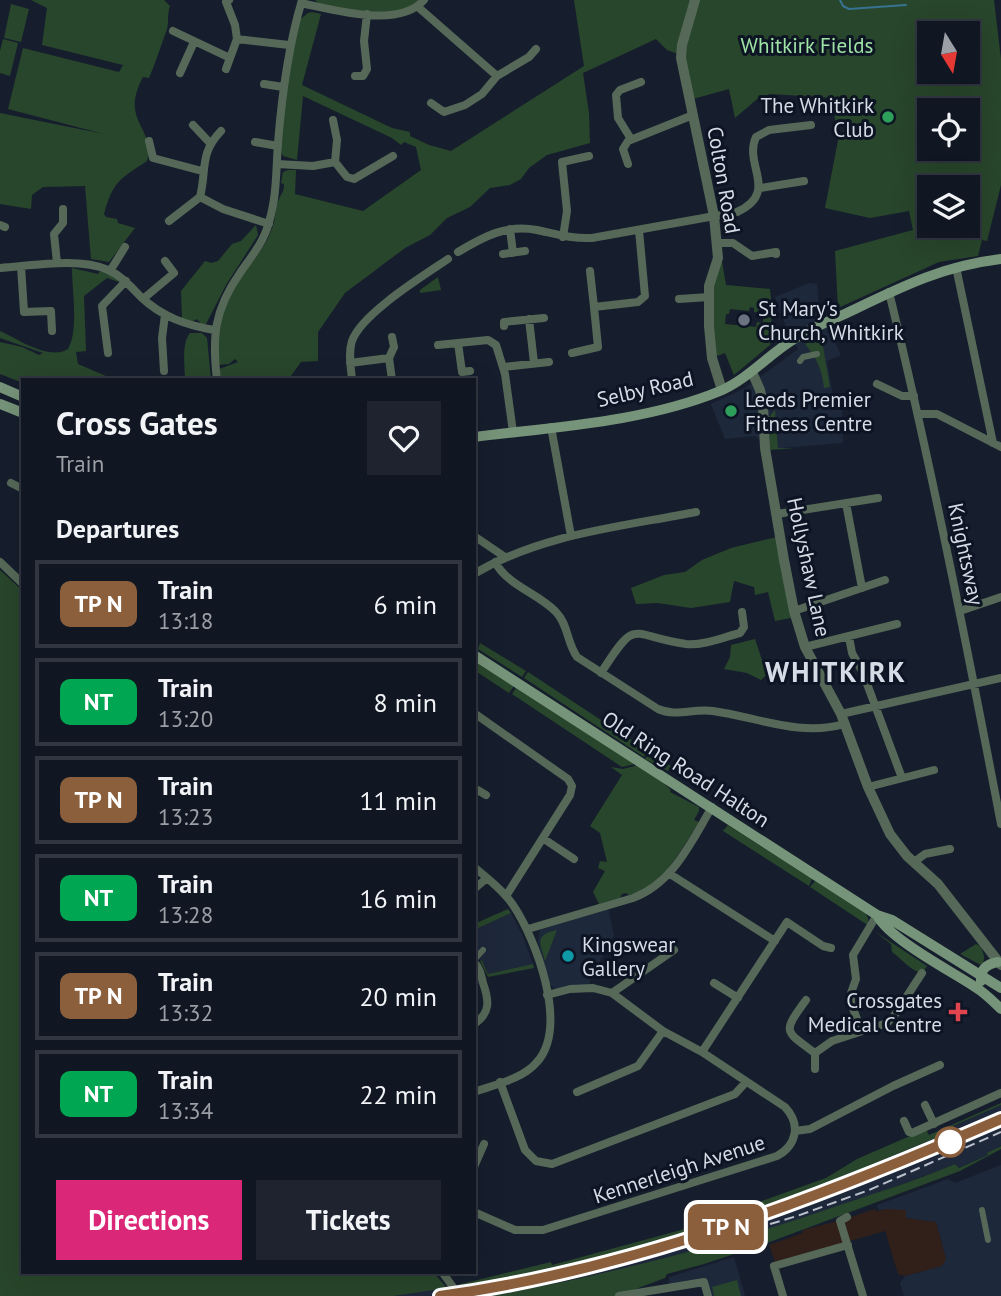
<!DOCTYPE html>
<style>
body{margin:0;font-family:"PT Sans",sans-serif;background:#1e232f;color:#f1f3f6;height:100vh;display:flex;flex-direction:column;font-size:26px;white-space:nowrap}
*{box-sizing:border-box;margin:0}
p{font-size:23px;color:#9c9fa5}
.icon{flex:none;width:38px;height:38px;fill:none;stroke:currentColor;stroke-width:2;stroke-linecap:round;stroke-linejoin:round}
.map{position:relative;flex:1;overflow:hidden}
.details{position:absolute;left:21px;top:378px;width:455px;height:896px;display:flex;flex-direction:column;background:#101622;border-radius:0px;box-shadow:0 7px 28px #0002,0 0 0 2px #303540}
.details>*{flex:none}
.badge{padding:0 14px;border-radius:10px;font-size:24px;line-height:46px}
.needle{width:46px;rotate:169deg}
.controls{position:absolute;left:917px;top:21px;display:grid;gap:14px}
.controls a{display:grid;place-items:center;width:63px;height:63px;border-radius:0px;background:#101622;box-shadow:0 7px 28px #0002,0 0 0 2px #303540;font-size:35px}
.map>.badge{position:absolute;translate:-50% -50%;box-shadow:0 0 0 4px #fff}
h2{padding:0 35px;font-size:26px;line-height:63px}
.round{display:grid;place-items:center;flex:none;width:74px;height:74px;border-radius:0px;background:#1e232f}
.summary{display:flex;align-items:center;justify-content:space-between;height:119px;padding:0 35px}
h1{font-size:33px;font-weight:800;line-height:52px}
.button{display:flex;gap:14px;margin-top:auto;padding:14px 35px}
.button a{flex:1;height:80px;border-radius:0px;background:#db2777;color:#fff;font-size:28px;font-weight:800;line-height:80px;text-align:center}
.button a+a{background:#1e232f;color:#f1f3f6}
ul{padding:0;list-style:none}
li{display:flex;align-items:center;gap:21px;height:88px;margin:0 14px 10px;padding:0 21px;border:4px solid #303540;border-radius:0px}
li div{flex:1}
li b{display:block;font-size:26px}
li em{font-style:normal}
li .badge{min-width:77px;font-weight:700;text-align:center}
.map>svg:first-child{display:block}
</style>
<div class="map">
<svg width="1001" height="1296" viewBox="0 0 1001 1296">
<rect width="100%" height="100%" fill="#161e2d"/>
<path fill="#1e283b" d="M809 283 817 284 820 318 823 317 841 355 827 361 835 408H842L843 443 770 449 755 436 725 439 711 404 745 388 798 349 788 332 775 297Z
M608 908 614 935 590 980 589 985 555 989 549 983 538 942 540 930Z
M511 913 522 934 533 964 488 974 484 963 474 955V930Z
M1001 1105V1145L988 1153V1155L958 1168 956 1164 881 1192 737 1240 628 1269 489 1296H393L457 1285 461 1288 543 1272 649 1246 712 1226 912 1148 954 1130 953 1126Z
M1001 1165V1296H904L900 1283 905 1276 942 1266 946 1259 936 1222 905 1218 886 1209 879 1210 877 1205 948 1179 955 1183Z
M734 1257 745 1296H708L704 1282 669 1286V1277Z"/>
<path fill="#312019" d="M874 1209 876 1211 886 1209 906 1210V1218L936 1222 946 1259 942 1266 905 1276 898 1274 885 1231 775 1262 769 1245 803 1233V1230L846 1219Z"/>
<path fill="#28462b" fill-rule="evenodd" d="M31 0H164L170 6C167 14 169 22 167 29 161 45 156 62 149 78L143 77C119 122 156 127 147 161 120 179 113 181 104 214L106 217 117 219 118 223 135 228 109 262 91 259 85 186 43 187 32 195 31 209 0 204V113L104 134 8 109 23 48 119 72 123 65 42 45 47 8Z
M315 0H419C395 24 349 9 319 4Z
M574 0H994L1001 59V185L987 241 982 240 978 256 939 262 838 308 835 251 913 230 909 211 870 218 825 208 839 135H843L845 124 835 121 834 98 770 94 756 100 735 118 729 89 693 99 678 54 667 50 656 39 583 73 589 113 590 143 547 155 529 168 521 179 510 185 490 188 470 207 447 218 430 235 405 248 345 293 318 332V361L301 362 288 380H221L219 369 238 362 235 359 229 364 218 365C215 335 221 307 238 281 249 265 264 250 271 231 276 221 275 209 279 199 282 192 284 192 284 184L281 183 283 172 288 170H296L295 194 363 211 421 170 416 147 404 142 401 145 392 138 303 96 297 160 283 156 281 152 286 88 300 19C310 14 305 10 321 14L302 85 392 128 410 132V136L429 145 451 151 584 66ZM929 33H968V72H929ZM929 110H968V149H929ZM929 187H968V226H929Z
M11 4 29 9 21 42 4 38Z
M3 39 18 43 10 76 0 73V51Z
M256 225 258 235 226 285 206 324 202 325 197 319 191 322 182 318 181 291 205 261 211 263 218 261 232 244 241 241Z
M722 261 726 285 770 289 772 310 770 345 734 375 725 353 712 358 709 326 716 263ZM750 307 754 308V312L758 313V317H763V323L757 322 756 327 725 324 726 314H729L730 309 749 311Z
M72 268 98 274 100 271 117 278 119 282 107 278 84 296 86 351 76 352 78 364 115 380H23V383L0 374V342L22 347 39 355 43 353 0 338V331C18 339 49 361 68 349 79 330 72 291 72 268Z
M438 277 441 290 420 293V290Z
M190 333H202L207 338 211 380H185C185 366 181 344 190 333Z
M821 335 830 387 824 388C822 370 817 358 805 344Z
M775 410 778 448H795L770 450 769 417Z
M777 537 791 618 775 621 768 592 755 595 754 587 734 581 730 602 691 608 658 603 636 604 631 588 664 575 685 572 702 560 731 548Z
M0 570 23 591V1272H433L447 1288 393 1296H0Z
M755 639 762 660 770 672 761 680 747 673 724 669 730 657 731 645Z
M480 643 526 671 522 677 478 649Z
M474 660 514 686 509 693 474 670Z
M528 672 648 751 644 757 524 678Z
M516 688 635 764 622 767 512 694Z
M650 752 671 766 668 771 645 759Z
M638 765 657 777 671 790 670 792 699 807V811L694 820 699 822C680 851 664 885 629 895L626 893 622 894 620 898 599 904 593 892 605 871 598 868 600 861 607 862 600 833 590 826 622 775 611 767 623 769Z
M728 825 812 879 809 886 723 831Z
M815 881 866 914 868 918 869 926 810 887Z
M508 909 511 913 474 930V924Z
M557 930 545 961C540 943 534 935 557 930Z
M874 931 927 966 923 972C912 973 901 958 892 952L891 944Z
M976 944 980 946C983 952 987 959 981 965L960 954Z
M482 960 488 974 533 964 534 968 488 977 480 961Z
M1001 1103V1105L953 1126 954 1130C854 1172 753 1216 649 1246 587 1264 524 1276 461 1288L457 1285 551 1262 552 1265 681 1230 826 1178 857 1159 926 1129 929 1135Z
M1001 1146V1149L960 1171 767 1243 704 1264 667 1274 665 1278 617 1296H489C609 1275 725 1245 840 1205 879 1192 918 1180 955 1164L959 1168 988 1155 987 1153Z
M737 1280 741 1296H714L712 1287Z"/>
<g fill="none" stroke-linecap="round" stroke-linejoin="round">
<path stroke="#377391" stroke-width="2" d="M840 0 843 6 849 9 906 5"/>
<path stroke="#566958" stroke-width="6" d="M800 361 803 357 817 354
M474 960 483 950
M982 1210 988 1240"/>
<path stroke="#566958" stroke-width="8" d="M229 0 226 2 235 25 237 39 289 45
M301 3C335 10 399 29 424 0
M418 7 497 76
M173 31 230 58
M226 69 237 39
M180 73 194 42
M355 76H363L367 69 364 41 367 14
M264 84 283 87
M431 103 444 112 465 105 482 94 497 76 529 57 536 49
M333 120 337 140 335 162
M193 125 210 143
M221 131C199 154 207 169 200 197L223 209 269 224
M631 139 618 118 616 95 620 90 641 82
M149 141 153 158 202 171
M255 142 278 146
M277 164 313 166 335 162 347 177 354 179 393 156
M628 164 623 149 628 141 693 115
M760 188 804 181
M169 221 200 197
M0 225 5 227
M510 229 513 253
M563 237 567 211 562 162 589 156
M717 243H733L752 256 776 252V254
M458 252C483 237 506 224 537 230 556 234 572 239 592 238L737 212C780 192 743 165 756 137L769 130 811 125
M503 254 525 251
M57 263 54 234 63 223V209
M21 266 24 312 51 311 52 331
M956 267 993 443
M0 268C31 266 79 257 108 270 122 276 131 287 141 297 162 317 186 325 214 330
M110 271 125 247
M590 271 594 307
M889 292C932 469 967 646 1001 824
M143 299 174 273 165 261
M679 299 709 297
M529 319 534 363
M504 326V322L544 318
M458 343 462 372 470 371
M438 345 488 340 496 345 505 374 513 432
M108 353 102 306 126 281
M572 353 598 347 594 307 638 302 645 296 639 230
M389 358 394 347 392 337
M350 363 389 358 392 380
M504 367 549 362
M164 371 162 338 165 315
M217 380C212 337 214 310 240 273 251 257 264 242 269 222 277 196 276 169 278 143 282 93 288 47 302 0
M352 380C351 367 348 353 352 341 361 314 423 276 448 259
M877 384 902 396H914
M919 414H937L1001 447
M551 427 571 536
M11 483 23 489
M846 503 862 588
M777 514 878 498
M474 536 505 557
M0 562 23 584
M495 562C508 586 538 593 556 612 568 624 567 643 577 657L658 709C676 717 694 708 713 711 756 717 801 737 844 724
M474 574C541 534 620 527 696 512
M794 611 885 580
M960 611 1001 597
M849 637 852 653 863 673 902 778
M805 647 897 624
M601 673C638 615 629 636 686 644 703 646 724 637 740 633L744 627 742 612
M474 713 568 779 572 786 570 795 506 896
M841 714 1001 678
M868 787 934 770
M474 788 486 795
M544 839 574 859
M914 862 925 854 950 849
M474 867C488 879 503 890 513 905 536 939 569 1026 537 1062 523 1079 494 1085 474 1092
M670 874 775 941
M474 889 487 878
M528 929 633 898C673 883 691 842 712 807
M474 962C480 968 481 975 483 983 489 1000 491 1013 474 1024
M714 983 738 998
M612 993 674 950
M806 1000C783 1032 783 1030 815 1053V1069
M861 1030 851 1003V993L856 979 853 955 877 915
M702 1052 787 922 823 946 831 948
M815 1053 832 1041 887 1023 894 1016 922 973
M500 1082 525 1150 536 1161 552 1164 735 1094 746 1082
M577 1092 638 1066 663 1031
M925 1105 934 1124
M904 1121 909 1132 912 1133 1001 1093
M795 1131 810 1129 893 1086 940 1065
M474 1167 484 1144
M474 1212 515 1230H543L777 1156C797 1145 801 1124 785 1107L702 1052 663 1031 612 993 593 988 570 989 547 995
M847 1217 840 1221 863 1296
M442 1272 453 1287
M619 1296 704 1282 708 1296
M783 1296 774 1266 848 1245"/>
<path stroke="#566958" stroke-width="10" d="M695 0 682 45 681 58 714 216 718 258 709 286V326L712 358 722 390
M752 372 760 390 763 405 765 448 784 560 794 611 805 647 841 714 868 787 890 834 907 856 938 884 1001 965"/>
<path stroke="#769479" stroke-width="10" d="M0 387 23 397
M0 404 23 413
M474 437C554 427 645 422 720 391 748 379 768 355 794 339 811 328 832 320 851 311 903 286 943 266 1001 259
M474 655 877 915 892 920 1001 988
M877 915C889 939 951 971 975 987 985 993 993 1001 1001 1009
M981 981C980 969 987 964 998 962"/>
<path stroke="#b9c0ca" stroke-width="2" stroke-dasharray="10 5" stroke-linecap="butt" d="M727 1237 797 1216 869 1190 1001 1132
M441 1296C635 1269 822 1198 1001 1119"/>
</g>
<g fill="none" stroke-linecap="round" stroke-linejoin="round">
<defs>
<path id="line" d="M440 1296C636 1269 821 1197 1001 1119"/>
</defs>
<use href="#line" stroke="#fff" stroke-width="16"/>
<use href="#line" stroke="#8b5e3c" stroke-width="10"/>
</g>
<g fill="#2e9e5b" stroke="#0d1423" stroke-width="2.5">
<circle cx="888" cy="117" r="7"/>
<circle cx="731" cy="411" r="7"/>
</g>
<circle fill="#6b7280" stroke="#0d1423" stroke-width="2.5" cx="744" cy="320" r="7"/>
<circle fill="#0f9aa8" stroke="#0d1423" stroke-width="2.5" cx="568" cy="956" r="7"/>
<path fill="#e0444e" stroke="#0d1423" stroke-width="2.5" d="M954.5 1001.5h7v7h7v7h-7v7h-7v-7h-7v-7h7z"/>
<circle fill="#fff" stroke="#8b5e3c" stroke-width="3.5" cx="950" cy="1142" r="14"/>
<g text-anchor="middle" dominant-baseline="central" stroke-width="6" stroke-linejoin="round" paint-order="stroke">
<g font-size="21" fill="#9fe3a6" stroke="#0d1423">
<text x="807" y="45">Whitkirk Fields</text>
</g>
<g font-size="21" fill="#d6dce6" stroke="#0d1423" text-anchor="start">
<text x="874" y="105" text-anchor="end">The Whitkirk<tspan x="874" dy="24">Club</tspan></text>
<text x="758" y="308">St Mary's<tspan x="758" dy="24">Church, Whitkirk</tspan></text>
<text x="745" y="399">Leeds Premier<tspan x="745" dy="24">Fitness Centre</tspan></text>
<text x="582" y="944">Kingswear<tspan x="582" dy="24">Gallery</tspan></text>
<text x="942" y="1000" text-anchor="end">Crossgates<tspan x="942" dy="24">Medical Centre</tspan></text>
</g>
<g font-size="21" fill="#d6dce6" stroke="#0d1423">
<text transform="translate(724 180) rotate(80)">Colton Road</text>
<text transform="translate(645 389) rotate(-13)">Selby Road</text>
<text transform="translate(966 554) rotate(78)">Knightsway</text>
<text transform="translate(809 567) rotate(78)">Hollyshaw Lane</text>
<text transform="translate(686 769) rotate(33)">Old Ring Road Halton</text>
<text transform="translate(679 1169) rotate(-18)">Kennerleigh Avenue</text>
</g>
<g font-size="28" font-weight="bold" letter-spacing="2" fill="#d6dce6" stroke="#0d1423">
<text x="836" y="671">WHITKIRK</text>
</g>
</g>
</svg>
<div class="controls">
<a><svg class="needle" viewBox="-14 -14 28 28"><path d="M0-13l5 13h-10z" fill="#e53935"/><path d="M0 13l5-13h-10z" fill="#9c9fa5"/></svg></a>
<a><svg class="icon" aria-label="locate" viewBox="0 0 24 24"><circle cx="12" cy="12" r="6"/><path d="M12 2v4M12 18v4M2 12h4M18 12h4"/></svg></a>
<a><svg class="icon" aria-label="layers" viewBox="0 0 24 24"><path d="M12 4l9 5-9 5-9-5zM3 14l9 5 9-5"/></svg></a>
</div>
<b class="badge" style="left:726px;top:1227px;background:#8b5e3c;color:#fff">TP N</b>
<section class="details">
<div class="summary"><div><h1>Cross Gates</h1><p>Train</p></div><a class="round"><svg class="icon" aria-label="heart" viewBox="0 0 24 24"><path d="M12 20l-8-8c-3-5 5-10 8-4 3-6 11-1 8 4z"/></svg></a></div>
<h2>Departures</h2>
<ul>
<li><span class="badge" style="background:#8b5e3c;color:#fff">TP N</span><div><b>Train</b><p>13:18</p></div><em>6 min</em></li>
<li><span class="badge" style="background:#00a651;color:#fff">NT</span><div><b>Train</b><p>13:20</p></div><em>8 min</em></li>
<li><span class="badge" style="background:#8b5e3c;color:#fff">TP N</span><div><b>Train</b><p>13:23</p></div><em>11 min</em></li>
<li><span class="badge" style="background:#00a651;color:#fff">NT</span><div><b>Train</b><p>13:28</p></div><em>16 min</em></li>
<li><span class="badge" style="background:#8b5e3c;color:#fff">TP N</span><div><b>Train</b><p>13:32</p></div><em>20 min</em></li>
<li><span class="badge" style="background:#00a651;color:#fff">NT</span><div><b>Train</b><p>13:34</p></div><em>22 min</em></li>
</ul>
<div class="button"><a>Directions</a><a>Tickets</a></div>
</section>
</div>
